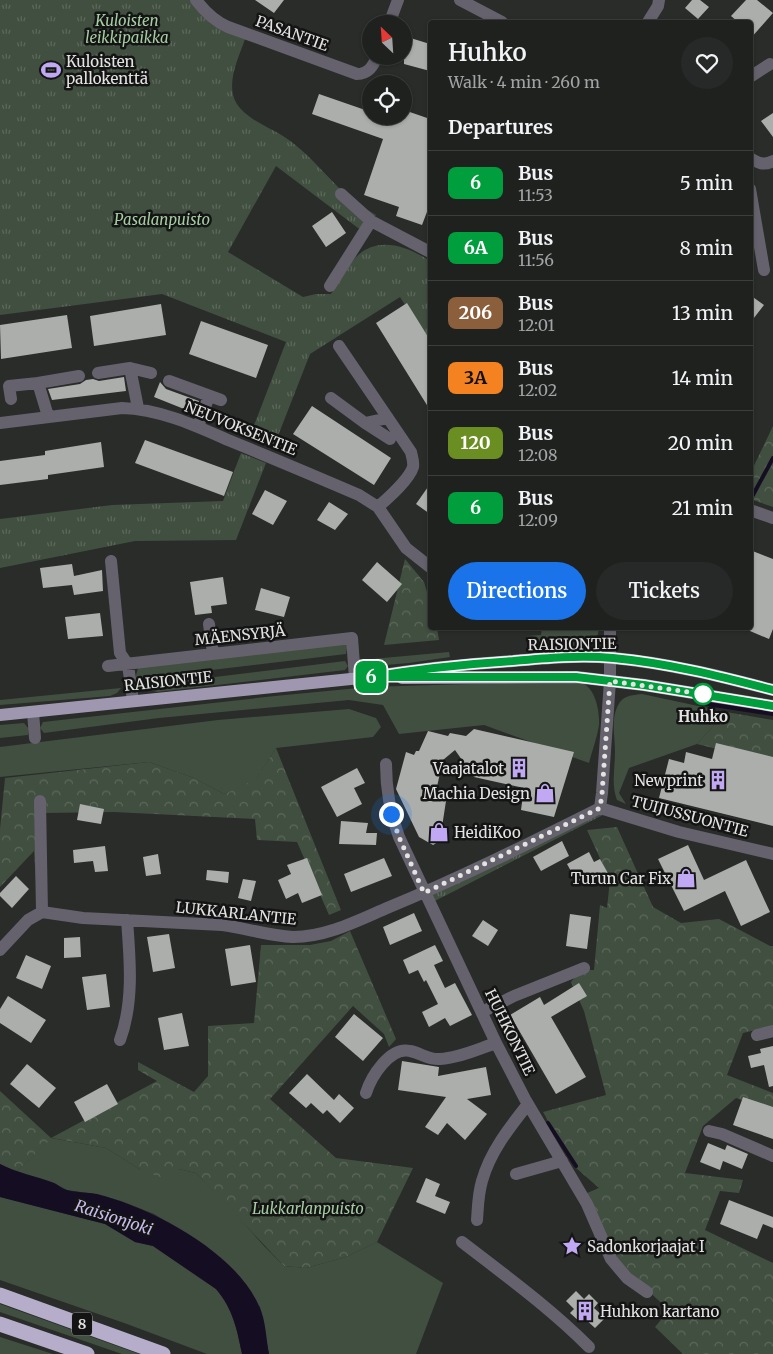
<!DOCTYPE html>
<meta charset="utf-8">
<style>
body{margin:0;font-family:Merriweather,serif;background:#272928;color:#f1f3f6;height:100vh;display:flex;flex-direction:column;font-size:19px;white-space:nowrap}
*{box-sizing:border-box;margin:0}
p{font-size:16px;color:#a1a3a4}
.icon{flex:none;width:28px;height:28px;fill:none;stroke:currentColor;stroke-width:2;stroke-linecap:round;stroke-linejoin:round}
.map{position:relative;flex:1;overflow:hidden}
.details{position:absolute;left:428px;top:20px;width:325px;height:610px;display:flex;flex-direction:column;background:#1f211f;border-radius:5px;box-shadow:0 1px 4px #0004,0 0 0 1px #3c3e3d}
.details>*{flex:none}
.badge{padding:0 10px;border-radius:8px;font-size:18px;line-height:32px}
.needle{width:32px;rotate:335deg}
.controls{position:absolute;left:362px;top:15px;display:grid;gap:10px}
.controls a{display:grid;place-items:center;width:50px;height:50px;border-radius:50%;background:#1f211f;box-shadow:0 1px 4px #0004,0 0 0 1px #3c3e3d;font-size:25px}
.you{position:absolute;width:25px;height:25px;margin:-12px;border:4px solid #fff;border-radius:50%;background:#1a73e8;box-shadow:0 0 0 8px #1a73e833}
.map>.badge{position:absolute;translate:-50% -50%;box-shadow:0 0 0 2px #fff}
h2{padding:0 20px;font-size:19px;line-height:45px}
.round{display:grid;place-items:center;flex:none;width:52px;height:52px;border-radius:26px;background:#272928}
.summary{display:flex;align-items:center;justify-content:space-between;height:85px;padding:0 20px}
h1{font-size:24px;font-weight:600;line-height:38px}
.button{display:flex;gap:10px;margin-top:auto;padding:10px 20px}
.button a{flex:1;height:58px;border-radius:30px;background:#1a73e8;color:#fff;font-size:20px;font-weight:600;line-height:58px;text-align:center}
.button a+a{background:#272928;color:#f1f3f6}
ul{padding:0;list-style:none}
li{display:flex;align-items:center;gap:15px;height:65px;padding:0 20px;border-top:1px solid #3c3e3d}
li div{flex:1}
li b{display:block;font-size:19px}
li em{font-style:normal}
li .badge{min-width:55px;font-weight:700;text-align:center}
.map>svg:first-child{display:block}
</style>
<div class="map">
<svg width="773" height="1354" viewBox="0 0 773 1354">
<defs>
<pattern id="forest-crowns" width="20" height="18" patternUnits="userSpaceOnUse" patternTransform="scale(1.25)"><rect width="20" height="18" fill="#414f40"/><path d="M2 6a3 3 0 1 1 6 0M12 15a3 3 0 1 1 6 0" fill="none" stroke="#5c685b"/></pattern>
<pattern id="park-tufts" width="24" height="20" patternUnits="userSpaceOnUse" patternTransform="scale(1.25)"><rect width="24" height="20" fill="#414f40"/><path d="M3 7l-1-3M5 7V3M7 7l1-3M15 17l-1-3M17 17v-4M19 17l1-3" fill="none" stroke="#5c685b"/></pattern>
</defs>
<rect width="100%" height="100%" fill="#292c29"/>
<path fill="#414f40" d="M542 628H599C598 638 595 642 586 647H529L527 644V636L541 635Z
M348 642 346 654 135 679 138 668Z
M449 652 450 657 409 663 362 667 361 660Z
M345 661 348 666 345 670 157 692 144 689 141 686Z
M539 682C552 682 567 680 579 682 595 685 600 711 599 725 597 738 592 751 589 763L484 725 399 734 383 705 349 700 159 718 44 733 40 728 43 722 275 696 369 687Z
M121 688 117 693 110 696 0 705V700Z
M642 694 726 712 697 744 629 768 619 793 626 804 617 800C611 785 615 768 615 752 615 736 610 716 620 702 625 695 634 695 642 694Z
M349 709 376 718 381 727 373 737 276 748 255 781 224 794 194 778 149 762 0 777V747L218 720Z
M24 723 29 729 28 735 0 738V725Z
M51 1138 106 1148 141 1170 178 1169 196 1173 232 1210 264 1246 284 1266 306 1268 346 1257 377 1242 443 1283 416 1354H269L260 1307 195 1239 154 1214 121 1201 95 1194 67 1190 54 1183 16 1172Z
M0 1197 105 1224 135 1242 153 1246 216 1289C233 1309 237 1329 242 1354H207L127 1324 0 1280Z
M0 1304 139 1354H122L0 1312Z
M0 1337 53 1354H0Z"/>
<path fill="url(#forest-crowns)" d="M773 426V507L750 499V474Z
M405 559 424 582 430 602V628H437L439 640 384 645Z
M726 712 773 720V763L697 744Z
M276 748 341 910 329 915 297 842 257 840 255 819 114 812 42 813 37 898 34 851 0 887V829L5 778 149 762 194 778 224 794 256 779Z
M617 827 653 907 681 923 719 919 770 946H773V1026L743 1033 727 1075 773 1093V1111L736 1098 703 1126 685 1173 743 1180 739 1193 720 1191 705 1230 773 1263V1354H683L655 1327 669 1310 609 1255 587 1193 599 1188 575 1167 543 1112 606 1095 584 1011 571 982 581 970H594L600 905 607 908 610 880 587 830Z
M350 931 396 1039 389 1047 384 1034 353 1006 270 1099 336 1158 413 1168 377 1242 346 1257 306 1268 284 1266 196 1173 178 1169 163 1178 141 1170 106 1148 52 1138 16 1172 0 1164V1091L51 1138 157 1081 138 1070V1062L194 1092 208 1076V1026L254 1023 261 945H310L331 941Z"/>
<path fill="url(#park-tufts)" d="M0 0H192C210 23 216 30 245 39 239 57 229 76 233 95 239 117 266 125 283 136 307 151 326 176 347 196 355 203 366 209 376 215L362 231 276 166 228 252 303 297 316 294H331C339 282 346 269 355 258 377 235 407 246 430 261V344L400 297 310 354 274 446 250 436 286 342 162 294 0 315Z
M241 453 266 463 236 540 135 541 0 568V519L112 505 223 501Z
M609 811 601 816 429 904 424 893 527 845Z"/>
<path fill="#150e23" d="M0 1164C17 1173 36 1176 54 1183 58 1185 62 1189 67 1190 77 1193 88 1192 97 1194 152 1208 236 1252 259 1306 266 1320 266 1339 269 1354H242C237 1329 233 1309 216 1289L153 1246 135 1242 105 1224 0 1197Z"/>
<g fill="none" stroke-linecap="round" stroke-linejoin="round">
<path stroke="#150e23" stroke-width="4" d="M753 495 773 458
M707 704 773 714
M548 1123 576 1166"/>
</g>
<path fill="#abaeab" d="M255 0H284L274 13Z
M692 0H700L709 7 698 19 685 8Z
M746 0H757L773 13 750 39V22H738L731 16Z
M404 36 430 44V71L404 64Z
M319 94 371 112V116H404V110L430 119V204L422 225 396 216 399 207 364 195 383 139 312 114Z
M773 113V137L761 121Z
M332 212 346 233 326 247 312 226Z
M750 295 764 305 750 323Z
M407 303 430 340V410L376 323Z
M161 304 166 335 94 346 90 316Z
M67 315 72 348 1 359 0 325Z
M201 321 268 345 256 378 189 354Z
M124 377 126 391 52 400 48 389 80 384 86 380 93 379 99 381Z
M160 382 166 389 199 401 194 413 154 397Z
M312 406 391 458 374 485 293 434Z
M145 440 233 472 224 496 135 463Z
M101 442 104 467 48 475V479L0 485V461L45 455V451Z
M430 484V514L416 504Z
M265 490 287 501 273 525 252 514Z
M329 502 348 514 335 530 317 520Z
M750 550 773 559V629L769 639 750 631Z
M377 562 402 584 387 602 362 580Z
M72 564 74 576 102 570 103 591 74 595 72 585 43 588 40 568Z
M223 577 227 604 211 606 212 613 195 615 190 582Z
M261 588 290 597 284 617 255 610Z
M100 613 103 636 68 639 65 617Z
M474 729 574 752 554 817 521 810 524 788 474 777 455 750 443 760 436 791 443 793 442 800 446 801 442 827 446 837 433 845 419 837 396 789 406 752 414 755 416 751H419L428 731 448 736 450 733 466 736Z
M716 743 773 757V826L659 798 669 759 684 763 686 752 712 759Z
M357 768 365 783 354 788 362 804 337 817 321 787Z
M80 804 104 809 101 824 77 820Z
M341 821 368 823 366 833H377L376 845 339 844Z
M562 841 569 856 541 871 533 857Z
M688 845 704 880 746 860 770 912 741 926 725 891 684 911 658 859Z
M105 846 108 871 95 872 93 861 74 863 73 850Z
M589 852 594 862 600 859 609 875 593 884 589 875 577 882 567 864Z
M158 854 161 874 146 876 143 857Z
M307 858 322 895 302 903 298 893 286 899 278 880 291 874 287 865Z
M384 858 392 876 351 892 344 874Z
M207 870 229 872 228 883 206 880Z
M16 876 29 889 12 908 0 896V893Z
M243 879 256 881 251 901 238 898Z
M414 913 422 931 390 945 383 927Z
M570 914 591 917 587 949 566 946Z
M483 920 498 930 488 946 472 936Z
M169 934 175 968 153 972 147 937Z
M80 937 81 957 64 958V938Z
M250 945 256 982 231 986 225 949Z
M435 945 443 961 434 965 445 988 455 983 472 1015 450 1026 445 1018 429 1027 422 1012 438 1004 426 980 424 982 418 970 409 974 403 960Z
M26 955 51 966 42 989 16 978Z
M106 974 110 1007 87 1010 82 977Z
M579 983 587 996 551 1017 586 1077 556 1094 510 1015 540 997 544 1005Z
M8 996 46 1020 31 1043 0 1023V1009Z
M182 1013 189 1046 164 1050 158 1018Z
M354 1014 383 1038 363 1061 335 1037Z
M773 1046V1086L769 1087 764 1065 751 1068 748 1056 761 1053 760 1049Z
M402 1061 439 1067 438 1076 486 1067 491 1095 467 1099 487 1114 465 1140 447 1123 438 1135 425 1127 446 1097 398 1090Z
M27 1064 56 1088 39 1108 10 1084Z
M307 1074 334 1100 339 1094 354 1108 340 1123 327 1110 323 1114 311 1103 306 1108 289 1093Z
M107 1084 118 1104 85 1122 74 1102Z
M743 1097 773 1107V1139L733 1125Z
M708 1143 725 1150 727 1145 748 1154 742 1169 723 1161 720 1170 700 1162Z
M426 1178 440 1184 435 1196 450 1202 445 1214 416 1202Z
M729 1200 773 1217V1228L763 1224 757 1239 720 1224Z
M576 1291 584 1299 589 1294 598 1303 594 1308 605 1318 595 1328 584 1318 580 1322 570 1313 574 1309 566 1301Z"/>
<g fill="none" stroke-linecap="round" stroke-linejoin="round">
<path stroke="#65626d" stroke-width="12" d="M196 0C205 12 214 21 228 27L357 74C368 74 373 67 377 56
M460 0 502 22
M648 22 658 6 659 0
M389 24 398 0
M750 77 770 64
M750 158C758 163 764 166 773 161
M750 189 764 270
M341 194 371 221 430 252
M330 286 371 221
M339 346 411 452C412 457 414 462 413 467 409 480 388 498 378 507
M130 368 138 408
M98 373 130 368 151 373
M169 381 221 400
M38 383 79 376
M331 398 365 423 388 418
M11 399 9 386 38 383 48 416
M0 423 122 408C159 409 194 425 228 440 272 458 315 476 359 495L378 507 406 548 430 567
M365 423 390 439
M198 427 209 396
M750 510 773 518
M111 561 120 653 128 665 133 701
M209 624 213 654
M108 666 352 638 355 678
M33 712 35 738
M386 764C386 790 390 813 399 837L496 1043 525 1099 587 1204 611 1259 627 1278 647 1292
M40 801 42 912
M600 808 679 832 773 854
M0 950 28 920 42 912 83 918 222 925C246 928 269 936 293 937 326 937 357 921 387 908 460 878 530 843 600 808L602 793 610 681V628
M482 1012 514 996 584 968
M757 1035 773 1031
M120 1040C134 1002 130 959 127 920
M366 1093C371 1077 390 1046 410 1051 421 1053 428 1060 440 1059 459 1058 478 1049 496 1043
M709 1131 722 1134 773 1156
M516 1174 562 1161
M477 1220C478 1207 478 1194 482 1181 490 1152 509 1128 528 1104
M462 1242C506 1276 550 1308 589 1347"/>
<path stroke="#9f97b0" stroke-width="12" d="M402 678 576 677 644 685 773 706
M0 715 370 677C418 669 465 664 513 661 546 658 580 655 613 658 667 663 720 676 773 690"/>
<path stroke="#b5adca" stroke-width="15" d="M0 1295 163 1354
M0 1324 87 1354"/>
</g>
<g fill="none" stroke-linecap="round" stroke-linejoin="round">
<defs>
<path id="line" d="M773 690C720 676 667 663 613 658 580 655 546 658 513 661 465 664 418 669 370 677H576L644 685 773 706"/>
</defs>
<use href="#line" stroke="#fff" stroke-width="11"/>
<use href="#line" stroke="#009e3d" stroke-width="8"/>
<path stroke="#e3e4e2" stroke-width="5" stroke-dasharray="0 9" d="M391 814 399 837 424 893 600 808 602 794 610 681 703 694"/>
</g>
<defs>
<symbol id="stadium-bare" viewBox="-9 -9 18 18"><path d="M0-5a6.5 5 0 1 0 0 10a6.5 5 0 1 0 0-10ZM-3.5-1.8h7v3.6h-7Z" fill="#c1a8f3" stroke="#131413" stroke-width="2.5" paint-order="stroke"/></symbol>
<symbol id="building-bare" viewBox="-9 -9 18 18"><path d="M-4-6H4V6H1V3H-1V6H-4ZM-2.5-4.3h1.7v1.8h-1.7ZM.8-4.3h1.7v1.8H.8ZM-2.5-1h1.7V.8h-1.7ZM.8-1h1.7V.8H.8Z" fill="#c1a8f3" stroke="#131413" stroke-width="2.5" paint-order="stroke"/></symbol>
<symbol id="shop-bare" viewBox="-9 -9 18 18"><path d="M-5-2.5h2.3a2.7 3.5 0 0 1 5.4 0H5L5.5 6h-11ZM-1.5-2.5h3a1.5 2.3 0 0 0-3 0Z" fill="#c1a8f3" stroke="#131413" stroke-width="2.5" paint-order="stroke"/></symbol>
<symbol id="sight-bare" viewBox="-9 -9 18 18"><path d="M0-6L1.8-2.2L6-1.7L2.9 1.2L3.7 5.4L0 3.3L-3.7 5.4L-2.9 1.2L-6-1.7L-1.8-2.2Z" fill="#c1a8f3" stroke="#131413" stroke-width="2.5" paint-order="stroke"/></symbol>
</defs>
<g fill-rule="evenodd">
<use href="#stadium-bare" x="37" y="56" width="28" height="28"/>
<use href="#building-bare" x="505" y="754" width="28" height="28"/>
<use href="#building-bare" x="704" y="766" width="28" height="28"/>
<use href="#shop-bare" x="531" y="779" width="28" height="28"/>
<use href="#shop-bare" x="425" y="818" width="28" height="28"/>
<use href="#shop-bare" x="672" y="864" width="28" height="28"/>
<use href="#sight-bare" x="558" y="1232" width="28" height="28"/>
<use href="#building-bare" x="571" y="1297" width="28" height="28"/>
</g>
<circle fill="#fff" stroke="#009e3d" stroke-width="2.5" cx="703" cy="694" r="10"/>
<g text-anchor="middle" dominant-baseline="central" stroke-width="5" stroke-linejoin="round" paint-order="stroke">
<rect fill="#131413" stroke="#a5a6a4" stroke-width="1" x="72" y="1312.5" width="20" height="23" rx="4"/>
<g font-size="14" font-weight="bold" fill="#e3e4e2">
<text x="82" y="1324">8</text>
</g>
<g font-size="15" font-style="italic" fill="#a6cea3" stroke="#131413">
<text x="127" y="20">Kuloisten<tspan x="127" dy="17">leikkipaikka</tspan></text>
<text x="162" y="219">Pasalanpuisto</text>
<text x="308" y="1208">Lukkarlanpuisto</text>
</g>
<g font-size="15" fill="#e3e4e2" stroke="#131413">
<text transform="translate(292 33) rotate(20)">PASANTIE</text>
<text transform="translate(241 428) rotate(22)">NEUVOKSENTIE</text>
<text transform="translate(240 635) rotate(-6)">MÄENSYRJÄ</text>
<text transform="translate(572 644) rotate(-1)">RAISIONTIE</text>
<text transform="translate(168 681) rotate(-6)">RAISIONTIE</text>
<text transform="translate(690 816) rotate(15)">TUIJUSSUONTIE</text>
<text transform="translate(236 913) rotate(6)">LUKKARLANTIE</text>
<text transform="translate(510 1032) rotate(64)">HUHKONTIE</text>
</g>
<g font-size="15" fill="#e3e4e2" stroke="#131413" text-anchor="start">
<text x="66" y="61">Kuloisten<tspan x="66" dy="17">pallokenttä</tspan></text>
<text x="504" y="768" text-anchor="end">Vaajatalot</text>
<text x="703" y="780" text-anchor="end">Newprint</text>
<text x="530" y="793" text-anchor="end">Machia Design</text>
<text x="454" y="832">HeidiKoo</text>
<text x="671" y="878" text-anchor="end">Turun Car Fix</text>
<text x="587" y="1246">Sadonkorjaajat I</text>
<text x="600" y="1311">Huhkon kartano</text>
</g>
<g font-size="15" font-weight="bold" fill="#e3e4e2" stroke="#131413">
<text x="703" y="716">Huhko</text>
</g>
<g font-size="16" font-style="italic" fill="#cabbee" stroke="#131413">
<text transform="translate(114 1217) rotate(18)">Raisionjoki</text>
</g>
</g>
</svg>
<div class="controls">
<a><svg class="needle" viewBox="-14 -14 28 28"><path d="M0-13l5 13h-10z" fill="#e53935"/><path d="M0 13l5-13h-10z" fill="#a1a3a4"/></svg></a>
<a><svg class="icon" aria-label="locate" viewBox="0 0 24 24"><circle cx="12" cy="12" r="6"/><path d="M12 2v4M12 18v4M2 12h4M18 12h4"/></svg></a>
</div>
<div class="you" style="left:391px;top:814px"></div>
<b class="badge" style="left:371px;top:677px;background:#009e3d;color:#fff">6</b>
<section class="details">
<div class="summary"><div><h1>Huhko</h1><p>Walk · 4 min · 260 m</p></div><a class="round"><svg class="icon" aria-label="heart" viewBox="0 0 24 24"><path d="M12 20l-8-8c-3-5 5-10 8-4 3-6 11-1 8 4z"/></svg></a></div>
<h2>Departures</h2>
<ul>
<li><span class="badge" style="background:#009e3d;color:#fff">6</span><div><b>Bus</b><p>11:53</p></div><em>5 min</em></li>
<li><span class="badge" style="background:#009e3d;color:#fff">6A</span><div><b>Bus</b><p>11:56</p></div><em>8 min</em></li>
<li><span class="badge" style="background:#8b5e3c;color:#fff">206</span><div><b>Bus</b><p>12:01</p></div><em>13 min</em></li>
<li><span class="badge" style="background:#f58220;color:#111">3A</span><div><b>Bus</b><p>12:02</p></div><em>14 min</em></li>
<li><span class="badge" style="background:#6b8e23;color:#fff">120</span><div><b>Bus</b><p>12:08</p></div><em>20 min</em></li>
<li><span class="badge" style="background:#009e3d;color:#fff">6</span><div><b>Bus</b><p>12:09</p></div><em>21 min</em></li>
</ul>
<div class="button"><a>Directions</a><a>Tickets</a></div>
</section>
</div>
